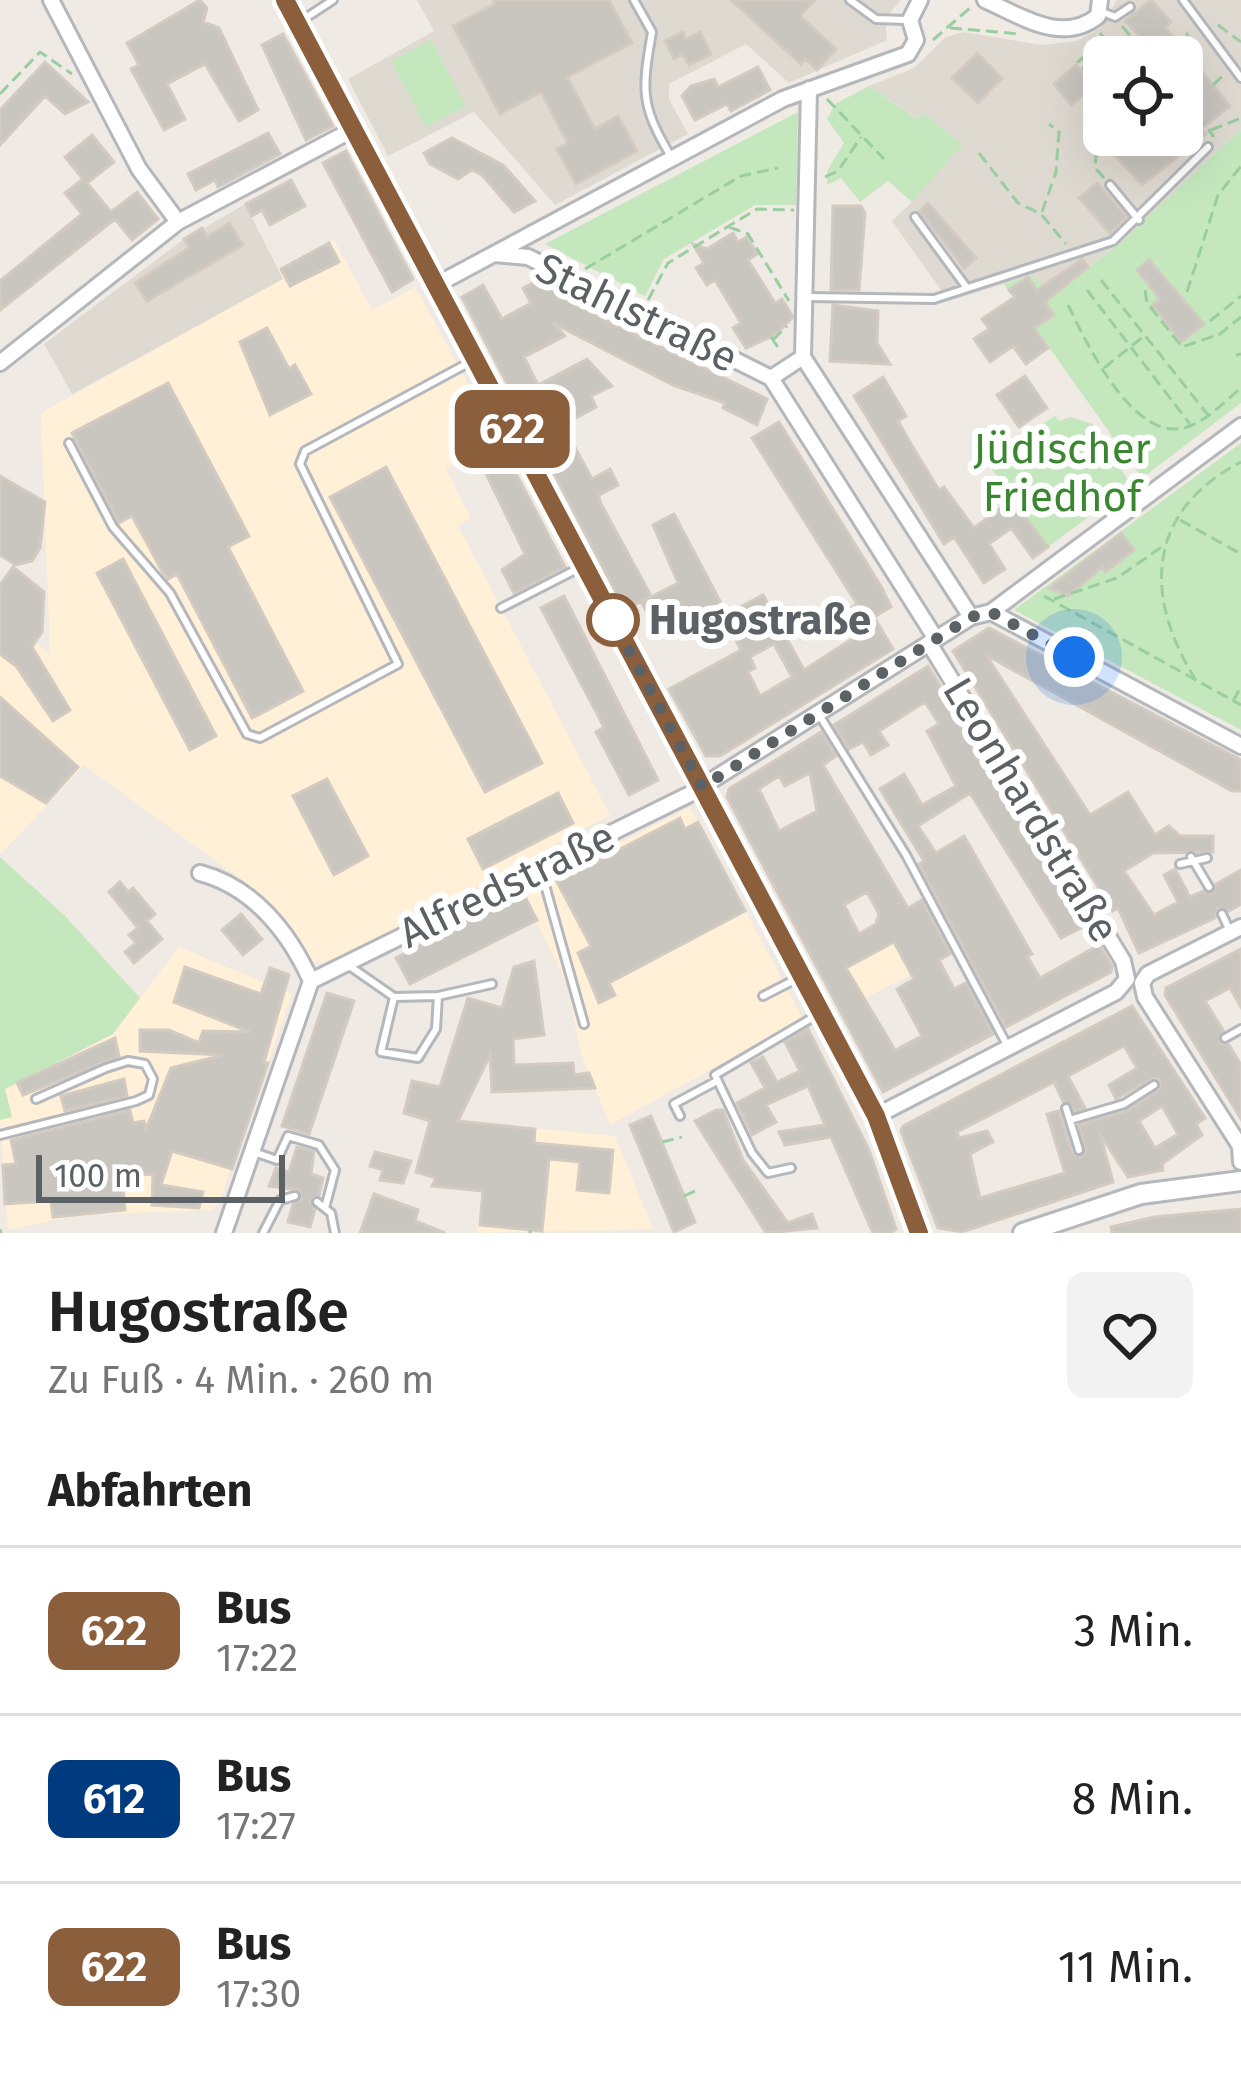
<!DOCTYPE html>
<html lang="de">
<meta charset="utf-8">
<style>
body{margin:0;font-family:"Fira Sans",sans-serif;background:#f2f2f2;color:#222;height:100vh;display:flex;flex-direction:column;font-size:45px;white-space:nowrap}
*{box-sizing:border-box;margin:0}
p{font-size:39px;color:#767676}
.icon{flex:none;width:66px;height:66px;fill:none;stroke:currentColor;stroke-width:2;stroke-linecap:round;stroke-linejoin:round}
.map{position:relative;height:1233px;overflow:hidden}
.drawer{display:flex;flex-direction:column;background:#fff;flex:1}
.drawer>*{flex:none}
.badge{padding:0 24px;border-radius:18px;font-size:42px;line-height:78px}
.buttons{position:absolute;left:1083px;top:36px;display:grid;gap:24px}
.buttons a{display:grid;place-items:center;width:120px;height:120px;border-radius:18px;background:#fff;box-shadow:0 12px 48px #0002;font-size:60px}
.scale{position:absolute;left:36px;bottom:30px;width:249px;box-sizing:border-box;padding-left:12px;border:6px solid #5b6164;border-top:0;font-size:33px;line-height:42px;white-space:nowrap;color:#5b6164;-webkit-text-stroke:9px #fff;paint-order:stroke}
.you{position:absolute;width:60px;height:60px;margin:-30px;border:9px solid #fff;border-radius:50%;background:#1a73e8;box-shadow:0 0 0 18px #1a73e833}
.map>.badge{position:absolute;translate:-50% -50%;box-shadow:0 0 0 6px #fff}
h2{padding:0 48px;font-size:45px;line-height:108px}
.round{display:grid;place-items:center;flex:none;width:126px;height:126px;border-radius:18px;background:#f2f2f2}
.overview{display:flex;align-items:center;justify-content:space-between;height:204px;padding:0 48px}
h1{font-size:57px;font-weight:600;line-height:90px}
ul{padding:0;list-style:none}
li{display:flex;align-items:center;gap:36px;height:168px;padding:0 48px;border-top:3px solid #e0e0e0}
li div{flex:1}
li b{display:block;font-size:45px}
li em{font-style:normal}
li .badge{min-width:132px;font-weight:700;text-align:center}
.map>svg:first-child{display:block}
</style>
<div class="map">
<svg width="1241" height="1233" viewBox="0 0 1241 1233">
<rect width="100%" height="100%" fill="#efeae3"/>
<path fill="#fff0d7" d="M334 240 372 310 415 287 499 441 446 469 471 518 458 526 610 815 332 965 309 960 245 882 84 765 0 855V613L50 654 41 413 282 279 278 269Z
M690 807 803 1019 610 1125 580 1051 567 984 523 893Z
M923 900 953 953 840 1011 812 958Z
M179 947 292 994 219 1203 212 1210 79 1215 8 1230 0 1120 12 1116 5 1090 113 1034Z
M491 1124 615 1136 653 1229 477 1233Z"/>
<path fill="#dfdad1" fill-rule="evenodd" d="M417 0H901L885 18 887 40 789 83 746 44 669 84V99L688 134 555 205 474 112 388 156 348 79 434 31Z
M1117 0H1241V129L1123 240 1052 296 1032 275 949 301 892 221 912 202 924 113 919 119 869 86 914 68 946 37 964 32 1042 45 1077 41 1100 28ZM1104 57H1182V135H1104Z
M245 204 283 279 72 394 44 344 180 242Z"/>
<path fill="#c4e7be" d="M431 40 466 106 426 127 391 61Z
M869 86 918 119 924 113 962 145 912 202 888 181 860 202 841 178 827 185V171L844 143 827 119 835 104Z
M798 112 796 205H755L664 259 645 296 545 244Z
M1241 129V403L1142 478 1004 284 1033 275 1053 296 1123 240Z
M1055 416 1059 421 1070 417 1093 424 1131 485 1048 547 987 462Z
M1241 443V730L1014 610Z
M0 857 64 915 140 998 113 1034 5 1089 12 1117 0 1120Z"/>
<path fill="#c9c5bf" stroke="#d3cbc1" stroke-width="3" fill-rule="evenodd" d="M200 0 207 8 203 22 219 28 258 110 239 121 205 64 167 84 185 119 164 130 131 69 139 65 127 43Z
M493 0H609L632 43 567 77 595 129 618 116 637 151 576 184 557 149 568 143 541 92 500 114 453 26 495 4Z
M731 0H815L800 16 836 49 817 70 805 59 801 64Z
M1151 0 1171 22 1165 27 1230 106 1201 129 1206 134 1142 185 1087 125 1104 111V135H1182V98L1189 92 1182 83V57H1161L1125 21Z
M683 32 686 39 700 32 711 54 689 65 683 54 674 59 665 41Z
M283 34 333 126 306 140 262 45Z
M977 53 1002 78 978 103 952 78Z
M45 62 88 102 65 114 45 96 0 145V110Z
M1076 65 1094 87 1071 105 1054 84Z
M758 67 770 90 731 111 727 104 695 120 682 96 691 86 714 79 718 87Z
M268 133 280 154 218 187 215 180 196 190 188 174Z
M92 135 114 162 87 183 111 212 137 192 158 219 132 240 115 219 0 310V281L82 214 65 193 83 179 65 157Z
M452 138 503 165 535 201 514 212 482 175 472 170 458 179 430 164 424 153Z
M346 151 413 279 392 292 323 163Z
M291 180 305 206 270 225 262 210 252 216 246 204Z
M1097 183 1127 217 1110 234 1079 198Z
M928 203 976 258 964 268 920 211Z
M833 206H861L865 213 859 290H831Z
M229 223 243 245 147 301 135 283 189 248 184 239 202 228 207 237Z
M733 233 738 242 747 237 757 254 748 260 775 303 782 299 793 317 775 335 746 348 733 328 741 323 715 280 707 285 696 268 704 263 693 244 707 249Z
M329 243 339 262 290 286 281 269Z
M1082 259 1088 267 1045 302 1054 315 1034 328 1048 348 1026 364 1013 346 990 362 974 339 989 329 982 319 1015 297 1009 290 1028 277 1037 290Z
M1149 260 1204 324 1181 342 1152 305 1160 299 1137 270Z
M540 279 552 289 567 290 575 305 767 399 757 425 723 408 725 403 673 385 553 323 565 336 524 357 538 385 587 359 612 386 591 396 596 407 563 425 592 479 610 469 618 485 599 495 600 502 651 596 625 610 462 297 483 285 502 319 531 303 523 288Z
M833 305 878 311 877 343 890 364 830 361Z
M267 328 289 369 295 365 311 394 270 415 240 342Z
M1025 376 1047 408 1019 427 997 395Z
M883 377 906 416 898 421 911 444 939 490 944 487 974 528 1012 500 1048 547 1033 558 1011 528 989 544 1005 569 984 583 954 537 944 544 854 396Z
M168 383 249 536 228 547 303 691 252 718 177 574 168 579 163 573 132 516 119 523 72 433Z
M779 422 882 588 891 607 874 617 893 649 720 756H706L669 689 741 650 723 616 763 595 804 670 855 637 841 614 857 604 752 438ZM774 644 792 677 760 696 748 672 755 668 750 657Z
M499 441 565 567 514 593 502 570 525 554 476 453Z
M386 467 542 763 485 792 330 497Z
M0 476 45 502 40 548 32 561 16 565 0 555Z
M674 514 723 607 684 628 677 617 658 631 641 602 678 583 653 525Z
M1121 533 1134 550 1105 572 1102 567 1068 596 1049 588Z
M123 559 216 736 190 750 97 573Z
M13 567 44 592 42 632 32 647 70 710 53 721 16 666 0 654V585Z
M564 596 658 780 629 795 596 732 604 727 541 608Z
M989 628 1241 760V791H1232L986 655 1090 815 1128 792 1155 835 1169 826 1180 836H1213V852L1153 853 1124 871 1154 915 1178 902 1164 875 1175 869 1190 897 1203 891 1212 894 1216 884 1241 870V904L1229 911 1218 908 1215 918 1139 953 1118 908 1113 911 953 651Z
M928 666 1087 925 1061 938 970 793 918 826 936 853 964 836 1032 954 1027 956 1040 978 1099 945 1112 966 1111 972 1006 1027 919 864 924 861 880 789 904 774 922 805 956 786 927 731 939 724 925 702 879 731 888 745 871 755 863 742 849 749 834 725Z
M0 697 78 767 46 803 0 776Z
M821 732 836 756 823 765 908 908 922 900 950 954 939 960 954 989 966 983 993 1034 883 1092 727 797 729 789ZM810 773 817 811 779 831 759 789 779 776 785 786ZM867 892 879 914 876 924 859 934 844 905ZM894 942 914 979 897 989 922 1036 895 1050 846 968Z
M327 779 368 856 334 875 293 796Z
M558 793 573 823 483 869 468 839Z
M680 818 685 829 698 822 745 911 609 983 615 995 599 1003 578 953 591 946 557 882Z
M120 882 128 892 133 888 155 914 147 921 162 939 134 963 125 952 136 943 129 935 138 928 109 892Z
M523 893 537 920 410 984 396 958Z
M241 914 262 939 243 955 222 930Z
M1241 949V1007L1230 988 1205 1001 1223 1030 1219 1043 1229 1045 1241 1065V1119L1165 995 1166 988Z
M534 961 544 1035 513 1039 514 1065 573 1063 574 1075 589 1073 595 1088 492 1092 490 1055 458 1121 535 1129 534 1143 613 1150 609 1193 577 1190 580 1162 549 1159 542 1231 480 1225 483 1191 432 1186 436 1178 416 1172 430 1121 404 1113 412 1081 440 1087 468 998 502 1008 514 967Z
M185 967 261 994 270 968 289 975 264 1062 268 1063 232 1169 172 1151 161 1185 203 1192 199 1208 152 1205 153 1174 122 1176 125 1210 53 1217 51 1201 5 1204 3 1165 16 1164 11 1140 130 1110 133 1123 144 1121 146 1129 171 1068 223 1055 140 1051V1030H169L199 1043 203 1031 250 1032 174 1002Z
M327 993 354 1001 309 1134 282 1126Z
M1132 1006 1205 1118 1196 1124 1202 1135 1162 1164 1163 1170 1128 1177 1100 1134 1113 1182 962 1232 938 1228 901 1131 903 1126ZM1124 1046 1137 1068 1109 1085 1116 1099 1153 1078 1160 1080V1089L1127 1111 1079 1125 1086 1150 1080 1157 1072 1153 1059 1111 1047 1114 1065 1173 980 1198 970 1154 993 1142 987 1131 959 1138 957 1132 1054 1082 1063 1101 1075 1111 1085 1108 1068 1076ZM1162 1106 1178 1134 1155 1148 1139 1121Z
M808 1029 869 1150 896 1229 891 1233H873L831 1137 785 1145 779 1132 825 1125 808 1086 766 1105 776 1122 752 1135 737 1103 765 1088 751 1063 763 1057 777 1082 800 1071 785 1042Z
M115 1038 119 1056 23 1095 17 1083Z
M124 1079 127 1096 65 1111 61 1096Z
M716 1110H723L743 1160 788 1223 812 1214 817 1228 766 1233 695 1121Z
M651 1116 695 1222 674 1232 630 1125Z
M297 1147 314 1151 311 1174 323 1178 319 1195 310 1200 315 1210 310 1227 288 1222 293 1204 302 1199 299 1190 269 1186 276 1168 289 1172Z
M375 1152 411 1161 403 1183 380 1180 383 1170 370 1166Z
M374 1194 418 1210 415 1221 445 1233H360Z
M1241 1209V1233H1112L1111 1227 1154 1217Z"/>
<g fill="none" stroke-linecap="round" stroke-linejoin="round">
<defs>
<path id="service" d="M634 0 652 32C642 90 640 104 670 155
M850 0 876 19 906 20
M1183 0 1241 78
M1100 11 1115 17 1130 7
M301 21 333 0
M1110 185 1139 220
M915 217 967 288
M809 297 934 299 1113 241 1208 147
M69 443 113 527 170 593 247 734 260 738 398 664 300 464 305 451 472 361
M501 608 583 566
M818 713 906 855 1007 1045
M1191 857 1209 887
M1180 864 1207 858
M541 871 584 1024
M1222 914 1229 929
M348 965 394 997
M438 996 436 1029 418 1058 381 1052 394 997 438 996 492 984
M763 996 798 978
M1225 1038 1241 1029
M1066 1108 1079 1150
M680 1116 674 1104 715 1082
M1070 1120 1124 1104 1154 1085
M0 1135 136 1101 149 1095 153 1079 145 1064 128 1061 106 1068 36 1099
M254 1152 277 1160 288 1136 319 1145 335 1170 325 1208
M791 1168 768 1173 752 1153 715 1075 817 1015
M317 1202 331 1213 335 1233
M263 1233 280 1200 295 1196"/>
<path id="minor" d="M51 0 139 169 178 222
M985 0C1021 16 1062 45 1098 16L1100 0
M495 254 528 257 771 378 936 639
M436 285 783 99 908 54 916 40 910 20 920 0
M803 357 971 617
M803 357 809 89
M0 363 178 222 354 129
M771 378 803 357
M991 612 1241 746
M200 873C253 887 289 932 311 981L224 1233
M1241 927 1148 974 1142 983 1145 997 1240 1146 1241 1162
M311 981 690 794 971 617 991 612 1241 426
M876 1116 1116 992 1127 979 1123 961 929 643"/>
<path id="tertiary" d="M285 0 876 1116 919 1233"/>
<path id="secondary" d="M1023 1233 1141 1194 1241 1181"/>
</defs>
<use href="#service" stroke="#b4b7bb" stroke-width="12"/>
<use href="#minor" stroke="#b4b7bb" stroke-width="20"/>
<use href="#tertiary" stroke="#b4b7bb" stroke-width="22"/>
<use href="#secondary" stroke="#b5b9be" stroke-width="24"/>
<path stroke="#9acea0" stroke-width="3" stroke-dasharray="12 6" stroke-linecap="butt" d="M1218 25 1241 42
M1122 26 1148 57
M950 28 1020 34
M1100 33 1118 55
M933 40 971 7
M1181 47 1191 39 1187 34 1188 41
M1115 57 1134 43
M1104 60 1086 55 1078 62 1104 94
M1213 85 1225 74
M0 94 40 52 72 74
M1182 97V98
M827 99 884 159
M1197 115 1214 137
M1211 130 1241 118
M1108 148 1132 135
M979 153 1018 203 1041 214 1066 244
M825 177 838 171 861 137
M1104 178 1095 168 1096 156 1121 135
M1042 212 1056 172 1059 132 1049 124
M729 227 748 234 789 301
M585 269 741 176 778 168
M1101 280 1208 415
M1087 290 1190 424
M1145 290 1147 303 1182 347 1220 334 1241 317
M1187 292 1218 195 1241 166
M648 300 668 263 757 209 794 210
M1068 305C1086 342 1134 445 1187 427 1207 421 1225 401 1241 388
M1210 321 1241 296
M771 337 779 349
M773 340 787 326
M1236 355 1241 354
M1104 368 1144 336
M1180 520 1241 554
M1044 596 1241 705
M1054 599 1117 578 1163 546
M1196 680C1143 597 1146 511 1241 462
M1233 701 1241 687
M662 1142 682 1137
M684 1196 700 1189
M0 1229 1 1233
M530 1233V1230"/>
<use href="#service" stroke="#fff" stroke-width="6"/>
<use href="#minor" stroke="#fff" stroke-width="14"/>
<use href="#tertiary" stroke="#fff" stroke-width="16"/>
<use href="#secondary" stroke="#fff" stroke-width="18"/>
</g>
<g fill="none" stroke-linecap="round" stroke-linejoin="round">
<defs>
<path id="line" d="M285 0 876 1116 919 1233"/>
</defs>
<use href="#line" stroke="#fff" stroke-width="27"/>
<use href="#line" stroke="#8b5e3c" stroke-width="18"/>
<path stroke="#5b6164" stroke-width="12" stroke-dasharray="0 21.6" d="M613 620 606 607 702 787 971 617 991 612 1074 657"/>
</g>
<circle fill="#fff" stroke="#8b5e3c" stroke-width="6" cx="613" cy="620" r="24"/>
<g text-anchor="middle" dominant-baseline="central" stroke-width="12" stroke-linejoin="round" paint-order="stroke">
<g font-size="42" fill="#5b6164" stroke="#fff">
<text transform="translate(637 313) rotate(26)">Stahlstraße</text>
<text transform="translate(1031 810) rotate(59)">Leonhardstraße</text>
<text transform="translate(507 885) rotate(-26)">Alfredstraße</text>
</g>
<g font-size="42" fill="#3a8631" stroke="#fff">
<text x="1062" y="449">Jüdischer<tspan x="1062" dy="48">Friedhof</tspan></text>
</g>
<g font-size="42" font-weight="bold" fill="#5b6164" stroke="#fff" text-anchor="start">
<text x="649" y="620">Hugostraße</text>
</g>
</g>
</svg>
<div class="buttons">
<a><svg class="icon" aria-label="locate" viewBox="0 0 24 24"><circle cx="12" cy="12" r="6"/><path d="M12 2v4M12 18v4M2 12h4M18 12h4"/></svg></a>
</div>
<div class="scale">100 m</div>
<div class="you" style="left:1074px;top:657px"></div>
<b class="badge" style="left:512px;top:429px;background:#8b5e3c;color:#fff">622</b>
</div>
<section class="drawer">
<div class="overview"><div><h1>Hugostraße</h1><p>Zu Fuß · 4 Min. · 260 m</p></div><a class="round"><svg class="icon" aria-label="heart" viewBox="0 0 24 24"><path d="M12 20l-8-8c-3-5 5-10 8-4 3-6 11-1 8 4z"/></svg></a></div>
<h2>Abfahrten</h2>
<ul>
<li><span class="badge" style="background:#8b5e3c;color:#fff">622</span><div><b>Bus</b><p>17:22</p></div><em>3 Min.</em></li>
<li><span class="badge" style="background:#003b80;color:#fff">612</span><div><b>Bus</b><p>17:27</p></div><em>8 Min.</em></li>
<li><span class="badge" style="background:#8b5e3c;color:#fff">622</span><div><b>Bus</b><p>17:30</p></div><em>11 Min.</em></li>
</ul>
</section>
